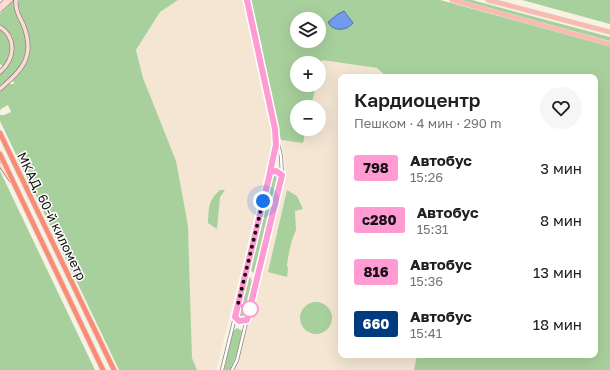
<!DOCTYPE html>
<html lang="ru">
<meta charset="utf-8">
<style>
body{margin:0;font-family:"Golos Text",sans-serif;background:#f6f6f6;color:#202124;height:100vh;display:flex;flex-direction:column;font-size:15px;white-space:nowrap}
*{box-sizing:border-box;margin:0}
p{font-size:13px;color:#757577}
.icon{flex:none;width:22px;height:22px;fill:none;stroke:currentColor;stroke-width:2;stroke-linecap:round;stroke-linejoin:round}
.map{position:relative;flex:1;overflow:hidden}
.details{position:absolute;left:338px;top:74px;width:260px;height:284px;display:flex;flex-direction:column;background:#fff;border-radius:8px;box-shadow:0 4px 16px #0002}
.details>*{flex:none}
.badge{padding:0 8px;border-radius:3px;font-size:14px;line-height:26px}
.buttons{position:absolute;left:290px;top:12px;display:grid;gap:8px}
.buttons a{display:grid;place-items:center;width:36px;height:36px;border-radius:50%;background:#fff;box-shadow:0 4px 16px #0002;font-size:20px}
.you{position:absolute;width:20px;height:20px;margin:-10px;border:3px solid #fff;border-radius:50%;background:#1a73e8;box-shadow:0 0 0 6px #1a73e833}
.map>.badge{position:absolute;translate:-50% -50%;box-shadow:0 0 0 2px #fff}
.round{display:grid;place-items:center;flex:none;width:42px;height:42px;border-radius:21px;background:#f6f6f6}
.summary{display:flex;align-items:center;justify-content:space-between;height:68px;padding:0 16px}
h1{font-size:19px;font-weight:600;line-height:30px}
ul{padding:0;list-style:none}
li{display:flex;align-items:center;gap:12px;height:52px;padding:0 16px}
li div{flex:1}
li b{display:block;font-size:15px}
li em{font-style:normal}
li .badge{min-width:44px;font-weight:700;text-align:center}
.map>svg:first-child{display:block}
</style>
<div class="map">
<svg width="610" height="370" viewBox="0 0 610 370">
<rect width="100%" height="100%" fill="#f8f2e5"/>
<path fill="#f4e6d3" d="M178 0H243L273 140V150L261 200 256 213 216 370H197L192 358 188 226 184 207 143 78 136 50 160 12Z
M322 60 377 68 387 77H341V355H417L414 370H234L239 360 285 175 286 166 281 140 302 143 306 129H319V107H311L316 85H319V73Z"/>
<path fill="#a8d09c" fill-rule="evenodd" d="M14 0C15 11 20 20 23 30 34 58 19 69 0 87V74C9 67 17 47 12 36 9 31 4 28 0 25V14Z
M19 0H178L160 12 136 50 143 78 176 161 188 226 192 358 197 370H119L0 121V115H4L11 112 8 105 1 109 0 111V92L8 84H14L13 80C43 50 26 38 18 4Z
M250 0H440L610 46V370H414L417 355H595V77H387L377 68 322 60 319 73V63H297V85H316L311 107H297V129H306L303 143 281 140 261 50 262 47ZM344 11 353 23 349 28H333ZM297 19H319V41H297Z
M459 0H472L610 37V41Z
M522 0H610V24Z
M0 29C14 39 12 50 5 65L3 66 0 64Z
M0 171 95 370H0Z
M273 172 278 173 280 177 256 273 255 275 250 269 249 264 272 174Z
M220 190H225L220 197 217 229 208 223C209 207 208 201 220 190Z
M287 190 297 196 303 209 295 211 296 230 292 240 289 252 287 265 288 269 287 277 268 272Z
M247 272 254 284 246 317 242 319H239L237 314Z
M300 318a16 16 0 1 1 32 0a16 16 0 1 1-32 0Z
M237 328 241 330 242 332 236 356 230 370H224L233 331Z"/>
<path fill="#729bed" stroke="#5571aa" d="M344 11 353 23C348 31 332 32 328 22L338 14Z"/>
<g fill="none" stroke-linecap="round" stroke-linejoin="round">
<defs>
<path id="street" d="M222 370 275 154V136
M232 370 237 360 282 175 281 157 247 0"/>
<path id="secondary" d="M0 6 6 0
M0 10 11 0
M0 27C17 38 15 59 0 72
M0 89C23 69 36 56 23 24 19 16 15 9 16 0
M0 164 11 180"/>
<path id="primary" d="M452 0 610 44
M488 0 610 32"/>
<path id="highway" d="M0 133 114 370
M0 154 103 370"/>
</defs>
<use href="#street" stroke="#8d877d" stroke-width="4"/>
<use href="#secondary" stroke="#8d877d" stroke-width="5"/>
<use href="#primary" stroke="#d4d4d3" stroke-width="5.5"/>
<use href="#highway" stroke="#d4d4d3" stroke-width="6"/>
<use href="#street" stroke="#fff" stroke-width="2.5"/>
<use href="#secondary" stroke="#fedcd5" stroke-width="3.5"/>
<use href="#primary" stroke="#feb9ab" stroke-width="4"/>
<use href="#highway" stroke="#fd8a73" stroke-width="4.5"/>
</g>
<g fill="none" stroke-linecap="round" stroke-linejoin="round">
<defs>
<path id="line" d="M247 0 275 129 276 145 270 172 276 171 282 175 247 320 239 321 235 317 270 173"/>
</defs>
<use href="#line" stroke="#fff" stroke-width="9"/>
<use href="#line" stroke="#ff9ad2" stroke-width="6"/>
<path stroke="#12100c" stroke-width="4" stroke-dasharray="0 7.2" d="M250 309 238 304 263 201"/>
</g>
<circle fill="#fff" stroke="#ff9ad2" stroke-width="2" cx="250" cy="309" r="8"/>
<g text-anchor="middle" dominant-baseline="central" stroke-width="3" stroke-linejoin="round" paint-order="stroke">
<g font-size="13" fill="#12100c" stroke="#fff">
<text transform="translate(52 216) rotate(64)">МКАД, 60-й километр</text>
</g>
</g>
</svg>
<div class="buttons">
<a><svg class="icon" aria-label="layers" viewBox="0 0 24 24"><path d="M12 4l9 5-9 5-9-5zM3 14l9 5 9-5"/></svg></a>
<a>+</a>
<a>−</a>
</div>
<div class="you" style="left:263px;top:201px"></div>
<section class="details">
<div class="summary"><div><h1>Кардиоцентр</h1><p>Пешком · 4 мин · 290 m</p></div><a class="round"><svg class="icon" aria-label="heart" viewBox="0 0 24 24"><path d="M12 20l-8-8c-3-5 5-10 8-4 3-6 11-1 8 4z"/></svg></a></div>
<ul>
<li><span class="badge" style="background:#ff9ad2;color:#111">798</span><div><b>Автобус</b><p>15:26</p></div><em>3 мин</em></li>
<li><span class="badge" style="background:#ff9ad2;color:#111">с280</span><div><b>Автобус</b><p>15:31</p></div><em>8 мин</em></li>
<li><span class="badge" style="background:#ff9ad2;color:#111">816</span><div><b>Автобус</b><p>15:36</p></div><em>13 мин</em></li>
<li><span class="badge" style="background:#003b80;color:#fff">660</span><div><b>Автобус</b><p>15:41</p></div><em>18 мин</em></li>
</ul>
</section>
</div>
